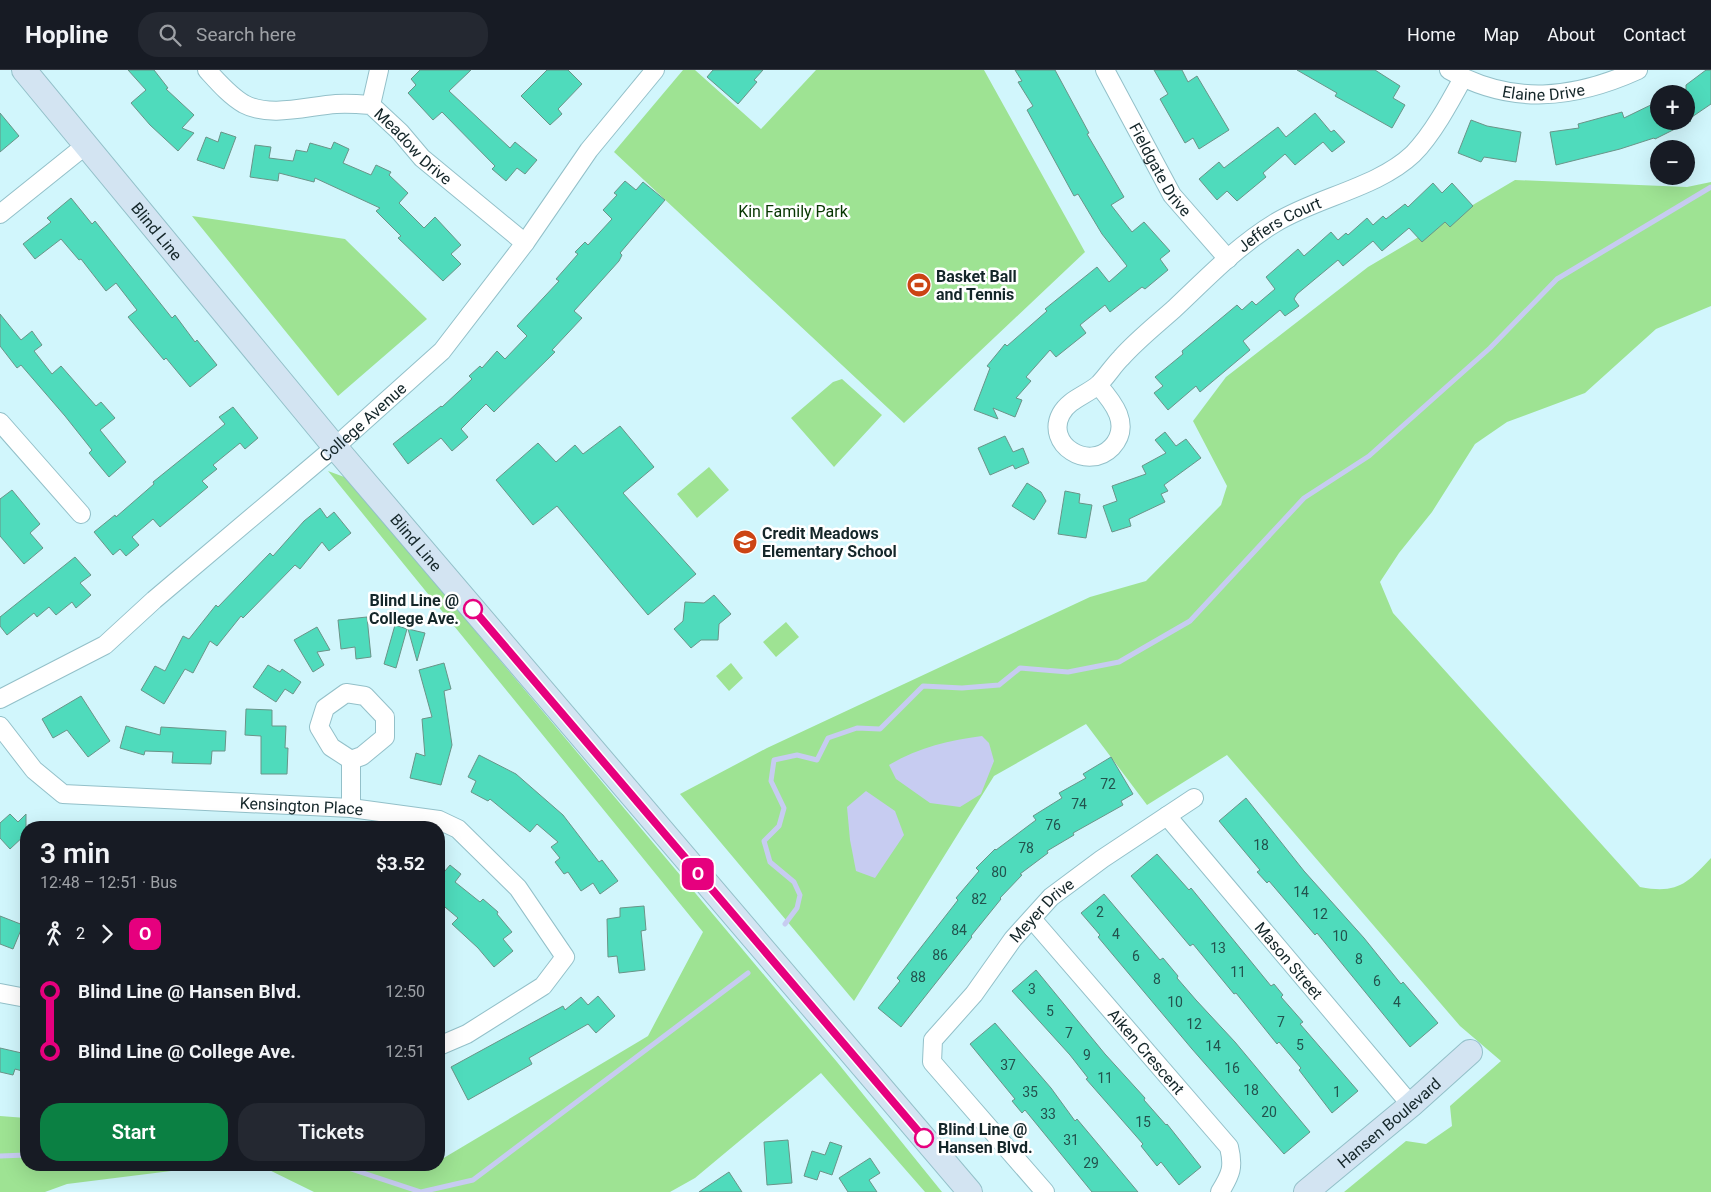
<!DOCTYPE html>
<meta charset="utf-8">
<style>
body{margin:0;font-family:Roboto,sans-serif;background:#242831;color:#f1f3f6;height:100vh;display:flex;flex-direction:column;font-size:19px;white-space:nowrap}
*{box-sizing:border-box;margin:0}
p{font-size:16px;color:#9ea1a6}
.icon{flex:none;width:28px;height:28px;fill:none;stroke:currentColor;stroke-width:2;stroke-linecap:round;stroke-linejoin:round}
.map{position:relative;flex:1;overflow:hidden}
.details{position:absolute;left:20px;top:751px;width:425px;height:350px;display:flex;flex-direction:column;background:#171b24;border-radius:20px;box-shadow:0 5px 20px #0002}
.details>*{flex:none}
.badge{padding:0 10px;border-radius:8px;font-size:18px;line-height:32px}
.buttons{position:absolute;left:1650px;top:15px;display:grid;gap:10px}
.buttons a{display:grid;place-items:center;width:45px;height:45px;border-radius:50%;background:#171b24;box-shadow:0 5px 20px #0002;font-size:25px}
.map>.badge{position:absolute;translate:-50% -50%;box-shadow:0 0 0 2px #fff}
.legs{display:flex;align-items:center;gap:8px;height:55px;padding:0 20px;font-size:16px}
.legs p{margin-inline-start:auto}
.overview{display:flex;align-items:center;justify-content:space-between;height:85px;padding:0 20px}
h1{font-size:28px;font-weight:600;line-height:38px}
.cta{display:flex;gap:10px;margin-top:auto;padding:10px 20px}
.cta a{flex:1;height:58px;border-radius:20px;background:#0b8043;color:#fff;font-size:20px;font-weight:600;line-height:58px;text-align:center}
.cta a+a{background:#242831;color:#f1f3f6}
ul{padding:0 20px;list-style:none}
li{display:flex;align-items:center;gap:18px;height:60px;font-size:19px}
li i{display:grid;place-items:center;width:8px;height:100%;margin:0 6px;background:currentColor}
li i::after{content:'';width:12px;height:12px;margin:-6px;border:4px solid;border-radius:50%;background:#171b24}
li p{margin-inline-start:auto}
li:first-child i{background:linear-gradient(#0000 50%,currentColor 0)}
li:last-child i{background:linear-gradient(currentColor 50%,#0000 0)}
header{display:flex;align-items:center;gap:30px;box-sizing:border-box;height:70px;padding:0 25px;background:#171b24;border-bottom:1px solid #363941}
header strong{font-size:24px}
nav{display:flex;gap:28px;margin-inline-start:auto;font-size:18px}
.search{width:350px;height:45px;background:#242831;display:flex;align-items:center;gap:12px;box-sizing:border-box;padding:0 18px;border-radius:20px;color:#9ea1a6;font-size:19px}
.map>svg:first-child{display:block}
</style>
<header>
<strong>Hopline</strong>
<div class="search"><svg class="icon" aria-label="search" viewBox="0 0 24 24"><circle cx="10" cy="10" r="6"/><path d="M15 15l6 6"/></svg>Search here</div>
<nav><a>Home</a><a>Map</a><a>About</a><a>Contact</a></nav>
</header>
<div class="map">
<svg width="1711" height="1122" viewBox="0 0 1711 1122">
<rect width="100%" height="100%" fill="#d1f6fc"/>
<path fill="#9ee393" d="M683 0H695L761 59 816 0H984L1085 182 904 353 614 82Z
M1515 110 1687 117 1711 112V236L1656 259 1585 323 1507 352 1475 374 1432 442 1399 483 1380 512 1393 543 1640 817C1677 824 1687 814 1711 788V1122H1344L1406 1071 1426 1074 1452 1056 1450 1036 1501 991 1460 956 1227 685 1147 735 1086 654 994 706 854 931 680 724 767 678 1090 527 1146 511 1221 435 1227 416 1193 351 1226 307 1368 197Z
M192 146 345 169 427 249 338 326Z
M842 309 882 345 834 397 791 348 833 312Z
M709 397 729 420 697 448 677 424Z
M328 401 347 408 837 992 942 1122H925L821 1003 695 1108 670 1122H314L259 1095H439V1088L442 1089 648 966 703 862Z
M786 552 799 567 776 587 763 572Z
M731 593 743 608 729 621 716 606Z
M0 1046 26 1048V1095H219L67 1114 45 1122H0Z"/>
<path fill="#c7ccf1" d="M982 666 989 673 994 691 981 724 960 737 930 733 896 709 889 695C917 678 950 670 982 666Z
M866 721 895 741 904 765 875 808 856 801 850 770 847 737Z"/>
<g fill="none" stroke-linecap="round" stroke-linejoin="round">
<path stroke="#c7ccf1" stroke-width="5" d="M785 854 797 838 800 825 794 812 770 792 764 771 779 756 784 738 771 711 774 690 797 685 817 690 828 668 857 658 880 659 923 616 962 618 999 615 1020 598 1068 602 1119 592 1190 551 1304 428 1369 386 1490 278 1557 209 1711 117
M0 1086 26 1085
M339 1095 421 1122 473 1110 748 903"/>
</g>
<path fill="#4fdbbc" stroke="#6a9488" d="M128 0H154L168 18 166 19 194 45 182 58 194 63 178 81 150 55 131 33 146 20Z
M420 0H471L449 21 510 78 515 72 537 90 525 104 517 98 506 111 492 99 495 96 442 42 433 50 408 23 416 15 411 9Z
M547 0H568L582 14 558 39 562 44 550 55 521 26Z
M713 0H763L754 10 757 12 738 34 707 7Z
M1015 0H1055L1089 63 1087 64 1124 127 1111 135 1132 162 1144 152 1170 181 1160 189 1168 200 1145 219 1142 217 1110 242 1105 235 1080 255 1086 263 1056 287 1050 280 1026 307 1031 311 1016 328 1022 330 1015 347 993 338 998 349 974 340 990 298 987 296 1005 274 1007 276 1047 241 1045 239 1097 197 1109 212 1127 196 1102 164 1078 124 1074 126 1027 40 1033 36 1018 12 1022 11Z
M1154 0H1182L1188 12 1197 6 1229 60 1199 79 1193 68 1185 73 1160 29 1168 24Z
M1297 0H1375L1400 16 1393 28 1405 35 1392 58 1335 26 1337 23Z
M1706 0H1711V34L1686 51V15Z
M1659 31V51H1691L1655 69 1654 68 1620 79 1556 95 1550 62 1579 58 1578 54 1622 42 1624 48Z
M0 43 19 66 0 82Z
M1315 43 1331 62 1334 60 1345 72 1332 82 1323 72 1295 95 1285 84 1263 103 1266 107 1237 131 1227 121 1217 130 1199 109 1219 92 1224 98 1278 57 1286 67Z
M1471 50 1487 56 1521 62 1516 92 1484 87 1481 92 1458 83Z
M221 62 236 67 224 99 197 90 206 67 218 72Z
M334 72 349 79 343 93 371 105 376 95 391 102 389 105 408 123 399 133 424 158 435 147 461 175 451 184 461 194 443 211 398 168 401 166 376 141 380 138 315 108 314 112 279 103 278 111 250 107 255 75 271 77 269 88 293 91 296 80 307 82 310 73 331 79Z
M625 111 636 120 643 112 665 130 620 183 622 185 619 191 574 241 582 248 552 280 555 282 494 342 486 334 461 359 468 367 452 381 441 368 408 394 393 374 441 336 442 337 472 309 469 306 480 296 482 298 497 281 505 289 527 266 517 256 559 211 556 209 578 184 575 182 585 172 588 175 612 149 603 140 617 125 614 123Z
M1433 113 1442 123 1452 113 1473 136 1450 157 1445 152 1422 172 1409 158 1382 181 1373 171 1343 196 1338 190 1297 224 1294 229 1299 236 1285 246 1280 240 1243 271 1250 280 1200 322 1196 316 1168 340 1154 323 1163 316 1155 307 1183 284 1182 281 1237 235 1242 240 1252 231 1256 235 1275 219 1266 207 1298 179 1304 186 1331 162 1338 170 1346 163 1348 165 1367 148 1373 155 1383 146 1386 149 1405 134 1408 137Z
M71 128 92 154 95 151 172 248 175 245 195 272 197 270 217 295 190 317 166 288 164 290 128 247 137 240 116 213 106 221 81 189 79 190 61 169 35 189 23 174 51 152 47 148Z
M0 244 21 270 32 261 42 275 34 281 52 304 61 296 96 336 101 332 115 348 100 360 126 392 109 407 89 383 92 380 65 346 21 295 17 298 0 276Z
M233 337 258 368 245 379 240 373 213 395 217 399 202 411 208 417 160 457 153 449 132 467 139 475 126 486 120 479 113 485 94 462 115 445 116 447 154 414 153 412 225 354 219 347Z
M620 356 654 397 623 423 696 504 648 545 557 436 533 455 496 410 538 373 556 392 575 375 583 384Z
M1165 362 1176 376 1186 369 1201 388 1164 415 1168 421 1161 424 1165 432 1129 449 1131 456 1112 462 1103 436 1117 431 1112 416 1146 404 1142 396 1166 383 1155 370Z
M1005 366 1013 382 1023 378 1029 393 1015 399 1013 395 990 405 978 378Z
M1027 413 1041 422 1046 431 1034 450 1012 436Z
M12 420 40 454 30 463 43 478 24 494 0 466V429Z
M1065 421 1080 424 1079 433 1092 435 1086 468 1058 464Z
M320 438 327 448 334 442 351 463 329 481 322 472 300 499 295 495 243 548 241 546 217 576 210 571 193 603 185 599 164 634 141 620 155 596 165 601 183 566 189 569 216 535 218 537 270 483 273 486 304 451Z
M75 487 91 505 80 513 91 525 76 538 72 532 56 545 49 537 37 547 34 543 7 565 0 556V547Z
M714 525 731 544 719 554 718 570H701L691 578 674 559 683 551 685 532 704 533Z
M367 547 371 587 356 589 355 577 341 579 338 550Z
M395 555 407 559 396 598 384 594Z
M317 557 330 580 317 582 324 595 313 602 294 570Z
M408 559 425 563 417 591Z
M444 593 451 619 444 621 452 675 441 715 410 708 416 683 425 686 422 649 432 647 419 600Z
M268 595 280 602 282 599 301 612 293 624 285 619 276 632 253 617Z
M81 626 110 671 88 687 67 660 53 668 42 649Z
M246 639 272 640V656H286L285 678H288L287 704H261V666L245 665Z
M126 656 160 665 161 657 226 661 225 681H212L211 694 172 693 173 682 145 681 144 685 120 678Z
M479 685 516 704 563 745 599 792 602 790 618 811 600 824 593 813 581 821 568 802 564 804 555 792 560 788 551 777 558 772 537 754 530 762 490 729 488 731 471 722 476 711 468 707Z
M1111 687 1133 724 1121 731 1123 735 1073 763 1074 765 1047 781 1048 783 1020 804 1022 805 1000 828 1001 829 971 866 972 867 901 957 878 938 900 911 897 908 958 830 956 828 979 801 976 798 995 779 996 780 1036 750 1033 746 1062 728 1059 723 1086 708 1083 704Z
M1246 728 1304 801 1364 868 1401 914 1403 912 1438 953 1410 977 1317 863 1315 865 1269 811 1267 813 1257 802 1260 800 1219 751Z
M10 744 18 752 26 744V764L10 779 0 768V753Z
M1157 784 1189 820 1191 818 1271 916 1274 914 1283 925 1281 927 1303 952 1300 954 1358 1021 1332 1043 1299 1000 1301 998 1279 972 1277 974 1236 923 1234 924 1193 874 1190 876 1131 806Z
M450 795 461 804 455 812 480 832 483 829 498 842 497 844 512 862 503 869 513 881 494 897 478 878 452 854 458 848 439 832V818L445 811 440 807Z
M1104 824 1160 890 1163 888 1178 906 1177 908 1196 930 1235 972 1310 1062 1284 1084 1192 979 1098 867 1100 865 1081 843Z
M644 836 646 860 641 861 645 900 619 903 617 886 608 887 607 849 620 847V838Z
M0 846 23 855 13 879 0 874Z
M1036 900 1105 984 1145 1028 1144 1030 1166 1055 1167 1054 1201 1097 1179 1115 1161 1092 1157 1096 1141 1076 1143 1074 1086 1009 1088 1008 1070 985 1012 921Z
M598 926 615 946 596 963 588 954 529 988 532 994 468 1030 451 997 563 936 565 940 581 927 588 935Z
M995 953 1051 1018 1075 1051 1077 1049 1138 1122H1092L1025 1040 1022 1043 1012 1031 1015 1029 970 974Z
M0 978 26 984V1002L15 999 13 1005 0 1002Z
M788 1070 792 1113 767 1115 764 1072Z
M830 1072 842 1076 832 1105 820 1101 817 1110 804 1106 812 1081 825 1085Z
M870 1088 880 1103 869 1110 877 1122H848L839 1108Z
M729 1102 742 1122H699Z"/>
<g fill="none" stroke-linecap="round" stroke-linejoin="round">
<defs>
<g id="street">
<path id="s1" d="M207 0C218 12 230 26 244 34 270 48 308 36 336 34 347 33 359 34 371 35L400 62 422 88 525 173"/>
<path id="s2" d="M1105 0 1172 125 1228 189"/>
<path id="s3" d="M1449 0C1512 36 1574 29 1638 0"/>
<path d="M371 35 379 0"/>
<path d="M0 144 86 75"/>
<path id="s4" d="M1098 315C1113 332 1132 355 1112 377 1088 402 1045 374 1061 344 1069 329 1087 325 1099 314 1107 306 1113 296 1121 288 1137 270 1156 255 1174 239 1206 209 1237 176 1275 153 1317 127 1377 118 1413 84 1432 65 1450 32 1463 8"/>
<path d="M0 352 81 444"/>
<path id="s5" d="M0 629 105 575 154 530 335 377 442 281 525 173 589 80 655 0"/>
<path id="s6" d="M0 656 34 700 63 724 351 738 439 750 458 759 518 818 565 887 543 916 467 964 439 976"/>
<path d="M351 690 362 686 385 667V647L365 626 346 623 325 638 319 657 331 677 351 690V738"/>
<path id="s7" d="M1167 746 1411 1035"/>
<path id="s8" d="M1032 849 1229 1077C1234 1097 1231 1104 1220 1122"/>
<path d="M0 923 26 928"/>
<path id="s9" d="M1045 1122 932 992 933 970 974 924 1013 869 1051 827 1102 789 1194 728"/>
</g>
<g id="secondary">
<path id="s10" d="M24 0 335 377 970 1122"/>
<path id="s11" d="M1306 1122 1411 1035 1470 982"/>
</g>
</defs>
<use href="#street" stroke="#93c0c9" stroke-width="20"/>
<use href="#secondary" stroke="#93c0c9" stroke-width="26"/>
<use href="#street" stroke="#fff" stroke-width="18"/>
<use href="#secondary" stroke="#d3e4f2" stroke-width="24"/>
</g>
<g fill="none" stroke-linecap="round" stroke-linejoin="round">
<defs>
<path id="line-1" d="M473 539 924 1068"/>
</defs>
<use href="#line-1" stroke="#fff" stroke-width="11"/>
<use href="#line-1" stroke="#e6007e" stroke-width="8"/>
</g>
<defs>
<symbol id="stadium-disc" viewBox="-11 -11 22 22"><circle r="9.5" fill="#cc4414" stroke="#fff"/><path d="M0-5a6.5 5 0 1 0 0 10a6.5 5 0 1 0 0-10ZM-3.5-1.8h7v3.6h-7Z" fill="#fff"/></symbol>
<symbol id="school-disc" viewBox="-11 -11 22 22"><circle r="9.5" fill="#cc4414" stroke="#fff"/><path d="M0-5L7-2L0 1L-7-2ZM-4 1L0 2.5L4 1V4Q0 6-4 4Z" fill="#fff"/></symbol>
</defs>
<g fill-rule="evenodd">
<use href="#stadium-disc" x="905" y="201" width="28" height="28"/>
<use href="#school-disc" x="731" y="458" width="28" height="28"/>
</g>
<g fill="#fff" stroke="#e6007e" stroke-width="2.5">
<circle cx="473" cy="539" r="9"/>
<circle cx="924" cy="1068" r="9"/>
</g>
<g text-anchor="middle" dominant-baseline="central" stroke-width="5" stroke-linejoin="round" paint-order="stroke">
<g font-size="14" fill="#23534e">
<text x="1108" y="714">72</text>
<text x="1079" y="734">74</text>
<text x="1053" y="755">76</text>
<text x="1261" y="775">18</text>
<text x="1026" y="778">78</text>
<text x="999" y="802">80</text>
<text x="1301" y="822">14</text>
<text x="979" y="829">82</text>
<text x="1100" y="842">2</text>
<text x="1320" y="844">12</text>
<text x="959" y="860">84</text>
<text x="1116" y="864">4</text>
<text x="1340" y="866">10</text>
<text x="1218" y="878">13</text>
<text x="940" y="885">86</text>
<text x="1136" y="886">6</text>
<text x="1359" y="889">8</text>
<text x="1238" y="902">11</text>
<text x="918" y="907">88</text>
<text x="1157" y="909">8</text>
<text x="1377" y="911">6</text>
<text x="1032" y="919">3</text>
<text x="1175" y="932">10</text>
<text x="1397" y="932">4</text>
<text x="1050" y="941">5</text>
<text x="1281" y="952">7</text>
<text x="1194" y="954">12</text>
<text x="1069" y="963">7</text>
<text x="1300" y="975">5</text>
<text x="1213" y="976">14</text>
<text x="1087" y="985">9</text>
<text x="1008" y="995">37</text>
<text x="1232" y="998">16</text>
<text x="1105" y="1008">11</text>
<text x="1251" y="1020">18</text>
<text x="1030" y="1022">35</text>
<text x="1337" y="1022">1</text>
<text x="1269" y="1042">20</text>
<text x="1048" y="1044">33</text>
<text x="1143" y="1052">15</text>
<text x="1071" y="1070">31</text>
<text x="1091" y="1093">29</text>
</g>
<g font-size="16" fill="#142629" stroke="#fff">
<text stroke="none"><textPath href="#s3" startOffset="99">Elaine Drive</textPath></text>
<text stroke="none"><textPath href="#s1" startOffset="238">Meadow Drive</textPath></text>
<text stroke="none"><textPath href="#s2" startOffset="114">Fieldgate Drive</textPath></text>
<text stroke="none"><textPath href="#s4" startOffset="449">Jeffers Court</textPath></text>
<text stroke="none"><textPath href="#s10" startOffset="209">Blind Line</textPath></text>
<text stroke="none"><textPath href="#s5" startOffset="459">College Avenue</textPath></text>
<text stroke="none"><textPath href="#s10" startOffset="614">Blind Line</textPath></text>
<text stroke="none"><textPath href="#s6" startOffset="332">Kensington Place</textPath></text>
<text stroke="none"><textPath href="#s9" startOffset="364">Meyer Drive</textPath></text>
<text stroke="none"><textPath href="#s7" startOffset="189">Mason Street</textPath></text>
<text stroke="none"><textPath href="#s8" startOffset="175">Aiken Crescent</textPath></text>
<text stroke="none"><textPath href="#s11" startOffset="108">Hansen Boulevard</textPath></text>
</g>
<g font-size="16" fill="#073601" stroke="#fff">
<text x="793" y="141">Kin Family Park</text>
</g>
<g font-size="16" font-weight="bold" fill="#142629" stroke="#fff" text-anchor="start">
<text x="936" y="206">Basket Ball<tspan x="936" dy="18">and Tennis</tspan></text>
<text x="762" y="463">Credit Meadows<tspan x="762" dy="18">Elementary School</tspan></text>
</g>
<g font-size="16" font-weight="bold" fill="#142629" stroke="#fff" text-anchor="end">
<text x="459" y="530">Blind Line @<tspan x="459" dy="18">College Ave.</tspan></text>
<text x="938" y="1059" text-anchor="start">Blind Line @<tspan x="938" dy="18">Hansen Blvd.</tspan></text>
</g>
</g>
</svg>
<div class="buttons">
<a>+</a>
<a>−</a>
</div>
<b class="badge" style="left:698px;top:804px;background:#e6007e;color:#fff">O</b>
<section class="details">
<div class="overview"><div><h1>3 min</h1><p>12:48 – 12:51 · Bus</p></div><b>$3.52</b></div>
<div class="legs"><svg class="icon" aria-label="walk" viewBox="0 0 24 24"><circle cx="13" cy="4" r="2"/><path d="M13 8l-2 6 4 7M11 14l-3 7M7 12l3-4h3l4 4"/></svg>2<svg class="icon" aria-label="forward" viewBox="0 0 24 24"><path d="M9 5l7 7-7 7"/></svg><b class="badge" style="background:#e6007e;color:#fff">O</b></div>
<ul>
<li><i style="color:#e6007e"></i><b>Blind Line @ Hansen Blvd.</b><p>12:50</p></li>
<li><i style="color:#e6007e"></i><b>Blind Line @ College Ave.</b><p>12:51</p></li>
</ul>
<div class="cta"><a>Start</a><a>Tickets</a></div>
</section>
</div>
